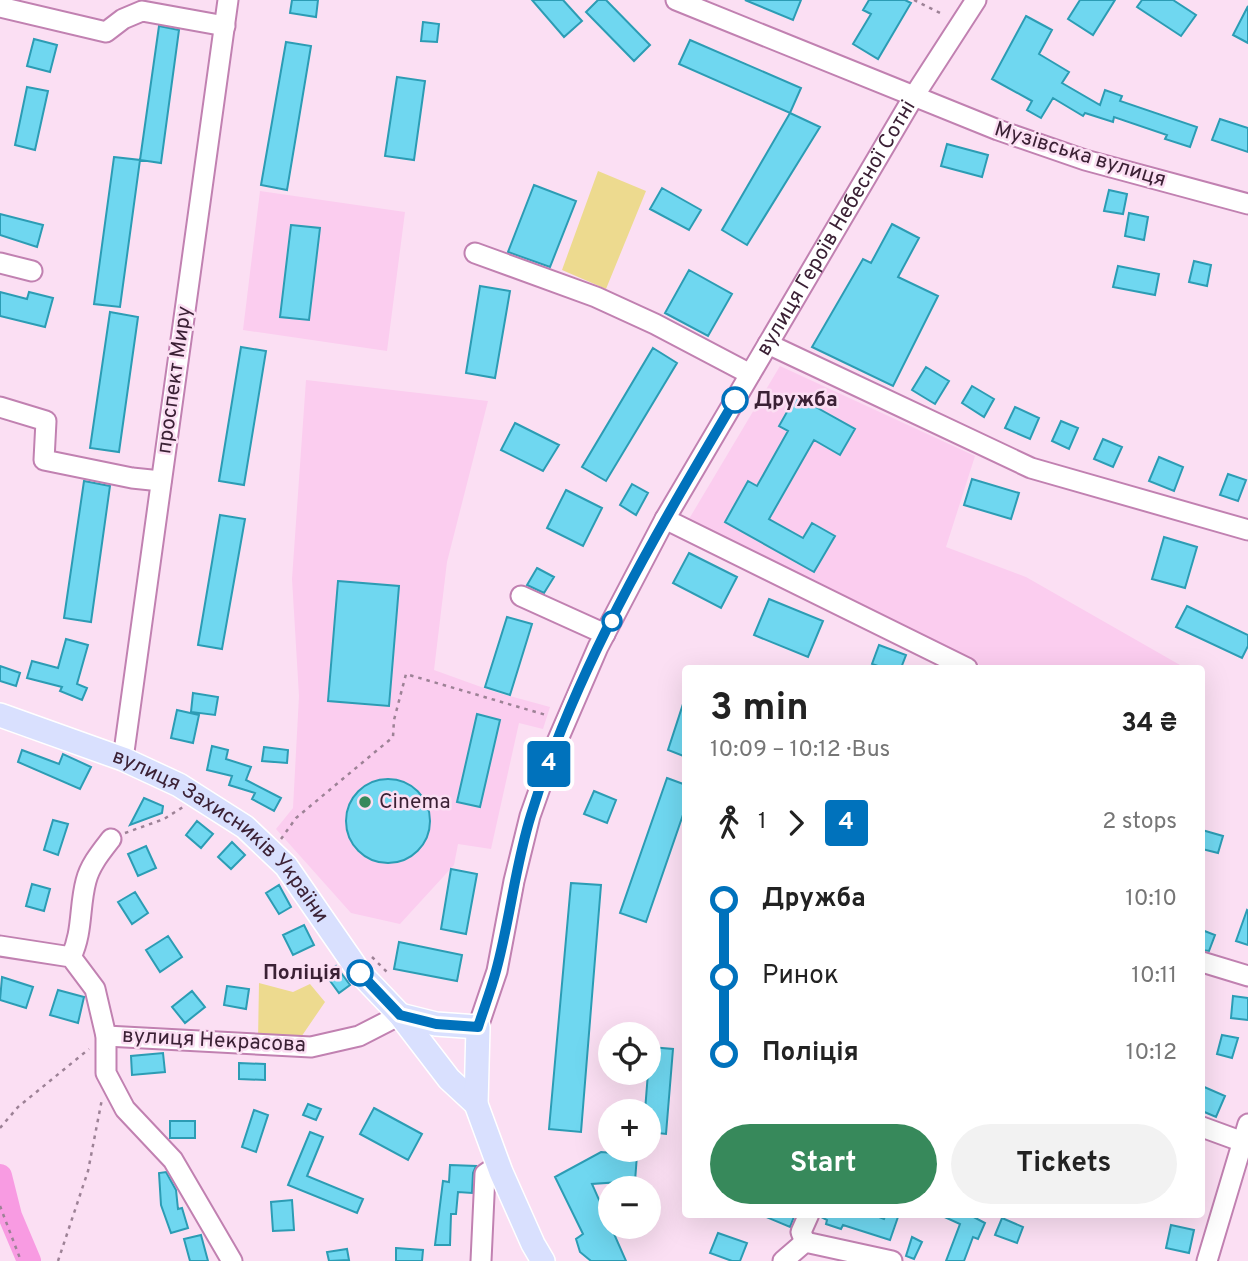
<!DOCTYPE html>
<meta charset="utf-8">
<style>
body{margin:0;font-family:Overpass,sans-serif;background:#f2f2f2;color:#222;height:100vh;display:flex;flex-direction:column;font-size:26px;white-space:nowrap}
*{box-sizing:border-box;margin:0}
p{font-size:23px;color:#767676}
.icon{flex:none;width:38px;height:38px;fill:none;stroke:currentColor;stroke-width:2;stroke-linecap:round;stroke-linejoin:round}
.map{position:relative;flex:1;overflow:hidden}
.drawer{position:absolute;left:682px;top:665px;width:523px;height:553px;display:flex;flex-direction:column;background:#fff;border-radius:7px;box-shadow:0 7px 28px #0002}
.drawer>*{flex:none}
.badge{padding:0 14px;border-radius:5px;font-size:24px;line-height:46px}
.tools{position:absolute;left:598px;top:1022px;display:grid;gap:14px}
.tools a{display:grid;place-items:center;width:63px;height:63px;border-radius:50%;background:#fff;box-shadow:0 7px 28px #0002;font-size:35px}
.map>.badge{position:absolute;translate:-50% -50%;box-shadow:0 0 0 4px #fff}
.legs{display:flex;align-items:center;gap:10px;height:77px;padding:0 28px;font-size:23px}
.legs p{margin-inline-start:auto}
.summary{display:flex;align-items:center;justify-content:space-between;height:119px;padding:0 28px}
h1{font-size:38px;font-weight:700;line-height:52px}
.cta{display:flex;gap:14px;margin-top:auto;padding:14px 28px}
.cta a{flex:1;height:80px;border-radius:42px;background:#37895b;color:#fff;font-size:28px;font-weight:700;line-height:80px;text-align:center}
.cta a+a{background:#f2f2f2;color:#222}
ul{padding:0 28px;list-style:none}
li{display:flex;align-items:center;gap:24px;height:77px;font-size:26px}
li i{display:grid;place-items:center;width:10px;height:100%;margin:0 9px;background:currentColor}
li i::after{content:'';width:18px;height:18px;margin:-9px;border:5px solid;border-radius:50%;background:#fff}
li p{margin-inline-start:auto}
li:first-child i{background:linear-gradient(#0000 50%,currentColor 0)}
li:last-child i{background:linear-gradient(currentColor 50%,#0000 0)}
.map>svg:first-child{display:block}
</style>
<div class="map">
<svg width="1248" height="1261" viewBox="0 0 1248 1261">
<rect width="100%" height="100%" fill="#fbdff3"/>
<path fill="#fbcdef" d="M260 191 405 212 387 351 243 330Z
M780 366 975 456 946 547 1026 577 1180 665 1178 668H986L686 524Z
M306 380 488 401 447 562 434 670 495 692 550 707 543 729 519 723 491 849 458 844 454 865 400 924 351 913 276 829 293 808 299 696 292 579Z"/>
<path fill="#edda8f" d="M598 171 646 191 606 289 562 270Z
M259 983 293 992 310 984 325 1002 297 1043 258 1040Z"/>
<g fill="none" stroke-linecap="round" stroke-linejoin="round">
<path stroke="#f89be2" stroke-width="24" d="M0 1176 10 1216 29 1261"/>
</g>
<path fill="#6fd7f0" stroke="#2c9cb4" stroke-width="2" d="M292 0H318L316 17 290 13Z
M532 0H563L582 21 564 37Z
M598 0H606L650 45 634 61 586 12Z
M745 0H801L793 20Z
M869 0H905L911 3 878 59 853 44 871 14 863 10Z
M1080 0H1115L1093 35 1068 19Z
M1142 0H1173L1196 15 1181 36 1137 7Z
M1248 6V43L1233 35Z
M1026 16 1052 30 1039 54 1069 72 1062 83 1100 105 1105 90 1122 96 1120 101 1197 127 1190 147 1165 139 1167 135 1114 117 1113 122 1085 113 1083 116 1053 98 1041 118 1027 110 1032 101 992 79Z
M423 22 439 24 437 42 421 41Z
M159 26 179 30 161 163 140 160Z
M34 39 57 45 50 72 27 66Z
M690 40 801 88 790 113 679 64Z
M286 42 311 46 287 190 261 185Z
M397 77 425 81 414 160 385 156Z
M27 87 48 91 35 150 15 145Z
M790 113 820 127 747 245 722 230Z
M1220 119 1248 128V152L1212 140Z
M947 144 988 155 982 177 941 166Z
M114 157 140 160 120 307 94 304Z
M534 185 576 201 550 267 508 252Z
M662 188 701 210 689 230 650 209Z
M1109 190 1127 194 1123 214 1104 211Z
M1129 213 1148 217 1144 240 1125 236Z
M0 214 43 225 37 247 0 235Z
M892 224 919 238 898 277 938 296 893 386 812 347 863 259 871 263Z
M291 225 320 228 309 320 280 317Z
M1194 261 1211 265 1207 286 1189 282Z
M1118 266 1159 274 1155 295 1113 287Z
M689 270 732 294 708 336 665 313Z
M480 286 510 291 495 378 466 373Z
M0 292 27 299 29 292 53 298 45 327 0 316Z
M110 312 138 317 119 452 90 448Z
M241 347 266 351 244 485 219 481Z
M653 348 677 363 606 481 582 467Z
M926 367 949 381 935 404 912 390Z
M972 386 994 399 984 417 962 403Z
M796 396 855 429 840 455 814 440 769 519 803 538 812 523 835 536 814 572 725 522 748 481 757 486 788 431 779 426Z
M1015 407 1039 418 1030 439 1005 428Z
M1061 421 1078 428 1069 449 1052 441Z
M515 423 559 445 543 471 501 450Z
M1103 439 1122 447 1113 467 1094 459Z
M1159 457 1183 467 1174 491 1149 481Z
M1228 474 1246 480 1238 501 1220 495Z
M972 479 1019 493 1011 519 964 505Z
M84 481 110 486 91 622 64 618Z
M632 484 648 493 636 515 620 505Z
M566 490 602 508 583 546 547 528Z
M220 515 245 519 222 649 198 645Z
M1164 537 1197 547 1185 588 1152 579Z
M689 553 737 577 721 608 673 583Z
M537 568 554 577 544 593 527 585Z
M338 581 399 586 389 706 328 701Z
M769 599 823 621 808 657 754 635Z
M1187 606 1248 635V646L1242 658 1176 627Z
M507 617 532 624 510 695 485 687Z
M66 639 88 645 77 684 87 688 82 700 60 691 62 687 27 678 32 661 58 668Z
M879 645 906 655 901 668H884L872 664Z
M0 666 20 673 16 686 0 681Z
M193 693 218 697 215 715 191 712Z
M684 701 686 702V757L668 750Z
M177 710 199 715 193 743 171 738Z
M477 714 500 720 480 807 457 802Z
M212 746 228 750 226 759 251 767 246 780 281 798 274 811 252 799 255 793 229 785 232 776 207 770Z
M264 747 288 750 287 763 262 761Z
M22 750 59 764 63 754 91 767 80 789 18 762Z
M667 778 686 785V806L646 922 620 913Z
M346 821a42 42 0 1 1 84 0a42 42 0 1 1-84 0Z
M594 791 616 800 607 823 584 814Z
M144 798 163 806 162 813 130 825Z
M53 820 68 824 58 855 44 850Z
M197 821 213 834 201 848 186 835Z
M1202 830 1223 836 1218 853 1202 849Z
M232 842 245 855 231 869 218 857Z
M146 846 156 868 138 876 128 854Z
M451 869 477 874 466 934 441 929Z
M571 883 601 885 581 1132 549 1129Z
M32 884 50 889 44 911 26 906Z
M279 885 291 907 279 914 266 893Z
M135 892 148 913 132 924 118 902Z
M1247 910 1248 911V945L1236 941Z
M304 925 314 945 293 955 283 935Z
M1202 930 1215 935 1209 951 1202 950Z
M168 936 182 957 160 972 146 950Z
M399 942 462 955 457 981 394 969Z
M336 966 350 985 339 993 325 974Z
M2 977 33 987 26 1008 0 1000Z
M227 986 249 989 246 1009 224 1005Z
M58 990 84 997 78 1023 50 1015Z
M192 991 205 1007 185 1023 172 1007Z
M1233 996 1248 998V1020L1231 1018Z
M1222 1035 1238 1038 1232 1058 1217 1054Z
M650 1047 673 1049 666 1134 649 1132V1111H645Z
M163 1053 165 1072 132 1075 131 1056Z
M239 1063 265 1064V1080L239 1079Z
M1202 1086 1225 1096 1216 1117 1202 1111Z
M308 1104 321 1109 316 1120 303 1115Z
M374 1108 422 1134 408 1160 360 1134Z
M254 1110 268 1115 256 1152 242 1147Z
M170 1121H195V1138H170Z
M310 1132 323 1137 307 1176 363 1199 357 1213 288 1185Z
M601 1152 637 1155 635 1181 592 1184 626 1261H591L580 1252 576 1239 583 1234 555 1177Z
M450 1165 476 1166 473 1173 472 1193 458 1192 456 1214H451L450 1245H435L443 1181 449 1182Z
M166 1172 176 1190 178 1209 182 1208 188 1228 171 1233 161 1205 159 1173Z
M292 1200 294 1230 273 1231 271 1202Z
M759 1214H795L790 1227Z
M821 1214H871L884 1219 886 1214H899L890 1240 843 1225 841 1229 826 1224 827 1220 821 1217Z
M938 1214H968L985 1223 978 1239 973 1237 964 1261H946L960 1224Z
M1002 1218 1023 1227 1017 1243 995 1235Z
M1171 1225 1194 1230 1189 1253 1166 1248Z
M718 1233 747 1243 740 1261H732L710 1253Z
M201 1235 208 1261H190L184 1239Z
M912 1237 922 1242 914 1259 906 1256Z
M396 1248 423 1250 422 1261H396Z
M347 1249 349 1260 329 1261 327 1252Z"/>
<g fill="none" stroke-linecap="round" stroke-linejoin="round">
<defs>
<g id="minor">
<path d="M676 0 998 130 1085 160 1248 204"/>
<path d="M0 7 106 32 123 19 142 11 225 26"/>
<path d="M475 253 596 297 655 324 750 374"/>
<path d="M0 263 32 271"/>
<path d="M768 344 1031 468 1248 530"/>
<path d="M0 407 46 421 44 460 132 478 161 481"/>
<path d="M665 519 967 668"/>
<path d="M521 596 605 634"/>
<path d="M123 759 228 0"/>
<path d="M0 946 71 957 95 989 106 1036V1073L125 1109 173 1160 232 1261"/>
<path d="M71 957C83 932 79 907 86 881 90 865 101 852 111 839"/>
<path d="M1202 962 1248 976"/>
<path id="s1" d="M478 1027 497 971 514 881 530 816 553 751 598 647 665 519 914 96 976 0"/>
<path d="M106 1036 311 1047 359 1036 400 1015"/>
<path d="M1202 1127 1243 1142"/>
<path d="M805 1242 801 1232 809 1214"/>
<path d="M481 1261 485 1174 498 1165"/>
<path d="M783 1261 805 1242 892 1261"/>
<path d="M1207 1261 1248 1124"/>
</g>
<g id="major">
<path id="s2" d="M0 715 123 759 179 785 245 827 286 866 360 973 400 1015 449 1079 476 1104"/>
<path d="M400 1015 436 1024 478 1027 476 1104 501 1172 533 1244 543 1261"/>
</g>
</defs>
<use href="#minor" stroke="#c181b1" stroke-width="23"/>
<use href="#major" stroke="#fff" stroke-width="26"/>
<path stroke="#9d8296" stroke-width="2.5" stroke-dasharray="3.5 5" stroke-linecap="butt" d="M914 0 942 14
M125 833 164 819 183 807
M281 839 296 818 393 737 394 720 406 674 546 715
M372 957 390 975
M0 1128 18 1107 89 1049
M0 1206 21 1261
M58 1261 88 1171 102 1099"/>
<use href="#minor" stroke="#fff" stroke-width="19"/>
<use href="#major" stroke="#d9e0fe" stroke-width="23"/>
</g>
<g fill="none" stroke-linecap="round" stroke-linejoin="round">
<defs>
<path id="line-1" d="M360 973 400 1015 436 1024 478 1027C484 1008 491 990 496 971 510 920 515 866 531 815 576 667 657 532 735 400"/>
</defs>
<use href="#line-1" stroke="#fff" stroke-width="16"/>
<use href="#line-1" stroke="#0072bc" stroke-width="10"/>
</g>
<g fill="#fff" stroke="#0072bc" stroke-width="3.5">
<circle cx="735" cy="400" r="12"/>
<circle cx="612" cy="621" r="9"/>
<circle cx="360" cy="973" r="12"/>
</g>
<circle fill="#37895b" stroke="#fbdff3" stroke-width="2.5" cx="365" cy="802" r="7"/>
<g text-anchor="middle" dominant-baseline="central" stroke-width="5" stroke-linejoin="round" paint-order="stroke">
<g font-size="21" fill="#3b2135" stroke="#fbdff3">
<text transform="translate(1080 155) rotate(17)">Музівська вулиця</text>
<text stroke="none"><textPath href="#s1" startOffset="882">вулиця Героїв Небесної Сотні</textPath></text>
<text transform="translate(175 380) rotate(-82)">проспект Миру</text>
<text stroke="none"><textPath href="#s2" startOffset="257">вулиця Захисників України</textPath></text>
<text transform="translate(214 1041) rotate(3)">вулиця Некрасова</text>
</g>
<g font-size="21" font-weight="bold" fill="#3b2135" stroke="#fbdff3" text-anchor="start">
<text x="754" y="400">Дружба</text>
<text x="341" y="973" text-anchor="end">Поліція</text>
</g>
<g font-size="21" fill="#3b2135" stroke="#fbdff3" text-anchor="start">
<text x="379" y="802">Cinema</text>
</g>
</g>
</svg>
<div class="tools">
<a><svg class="icon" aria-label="locate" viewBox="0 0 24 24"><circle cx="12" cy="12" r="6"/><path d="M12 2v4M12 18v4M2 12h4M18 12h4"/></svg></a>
<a>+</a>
<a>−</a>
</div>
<b class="badge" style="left:549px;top:764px;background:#0072bc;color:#fff">4</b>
<section class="drawer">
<div class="summary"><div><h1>3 min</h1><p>10:09 – 10:12 · Bus</p></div><b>34 ₴</b></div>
<div class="legs"><svg class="icon" aria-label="walk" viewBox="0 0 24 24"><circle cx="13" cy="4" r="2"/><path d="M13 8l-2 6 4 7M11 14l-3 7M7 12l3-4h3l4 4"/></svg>1<svg class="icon" aria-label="forward" viewBox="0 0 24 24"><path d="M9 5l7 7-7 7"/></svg><b class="badge" style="background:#0072bc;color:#fff">4</b><p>2 stops</p></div>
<ul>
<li><i style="color:#0072bc"></i><b>Дружба</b><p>10:10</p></li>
<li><i style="color:#0072bc"></i><span>Ринок</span><p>10:11</p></li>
<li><i style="color:#0072bc"></i><b>Поліція</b><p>10:12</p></li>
</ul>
<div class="cta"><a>Start</a><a>Tickets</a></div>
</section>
</div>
